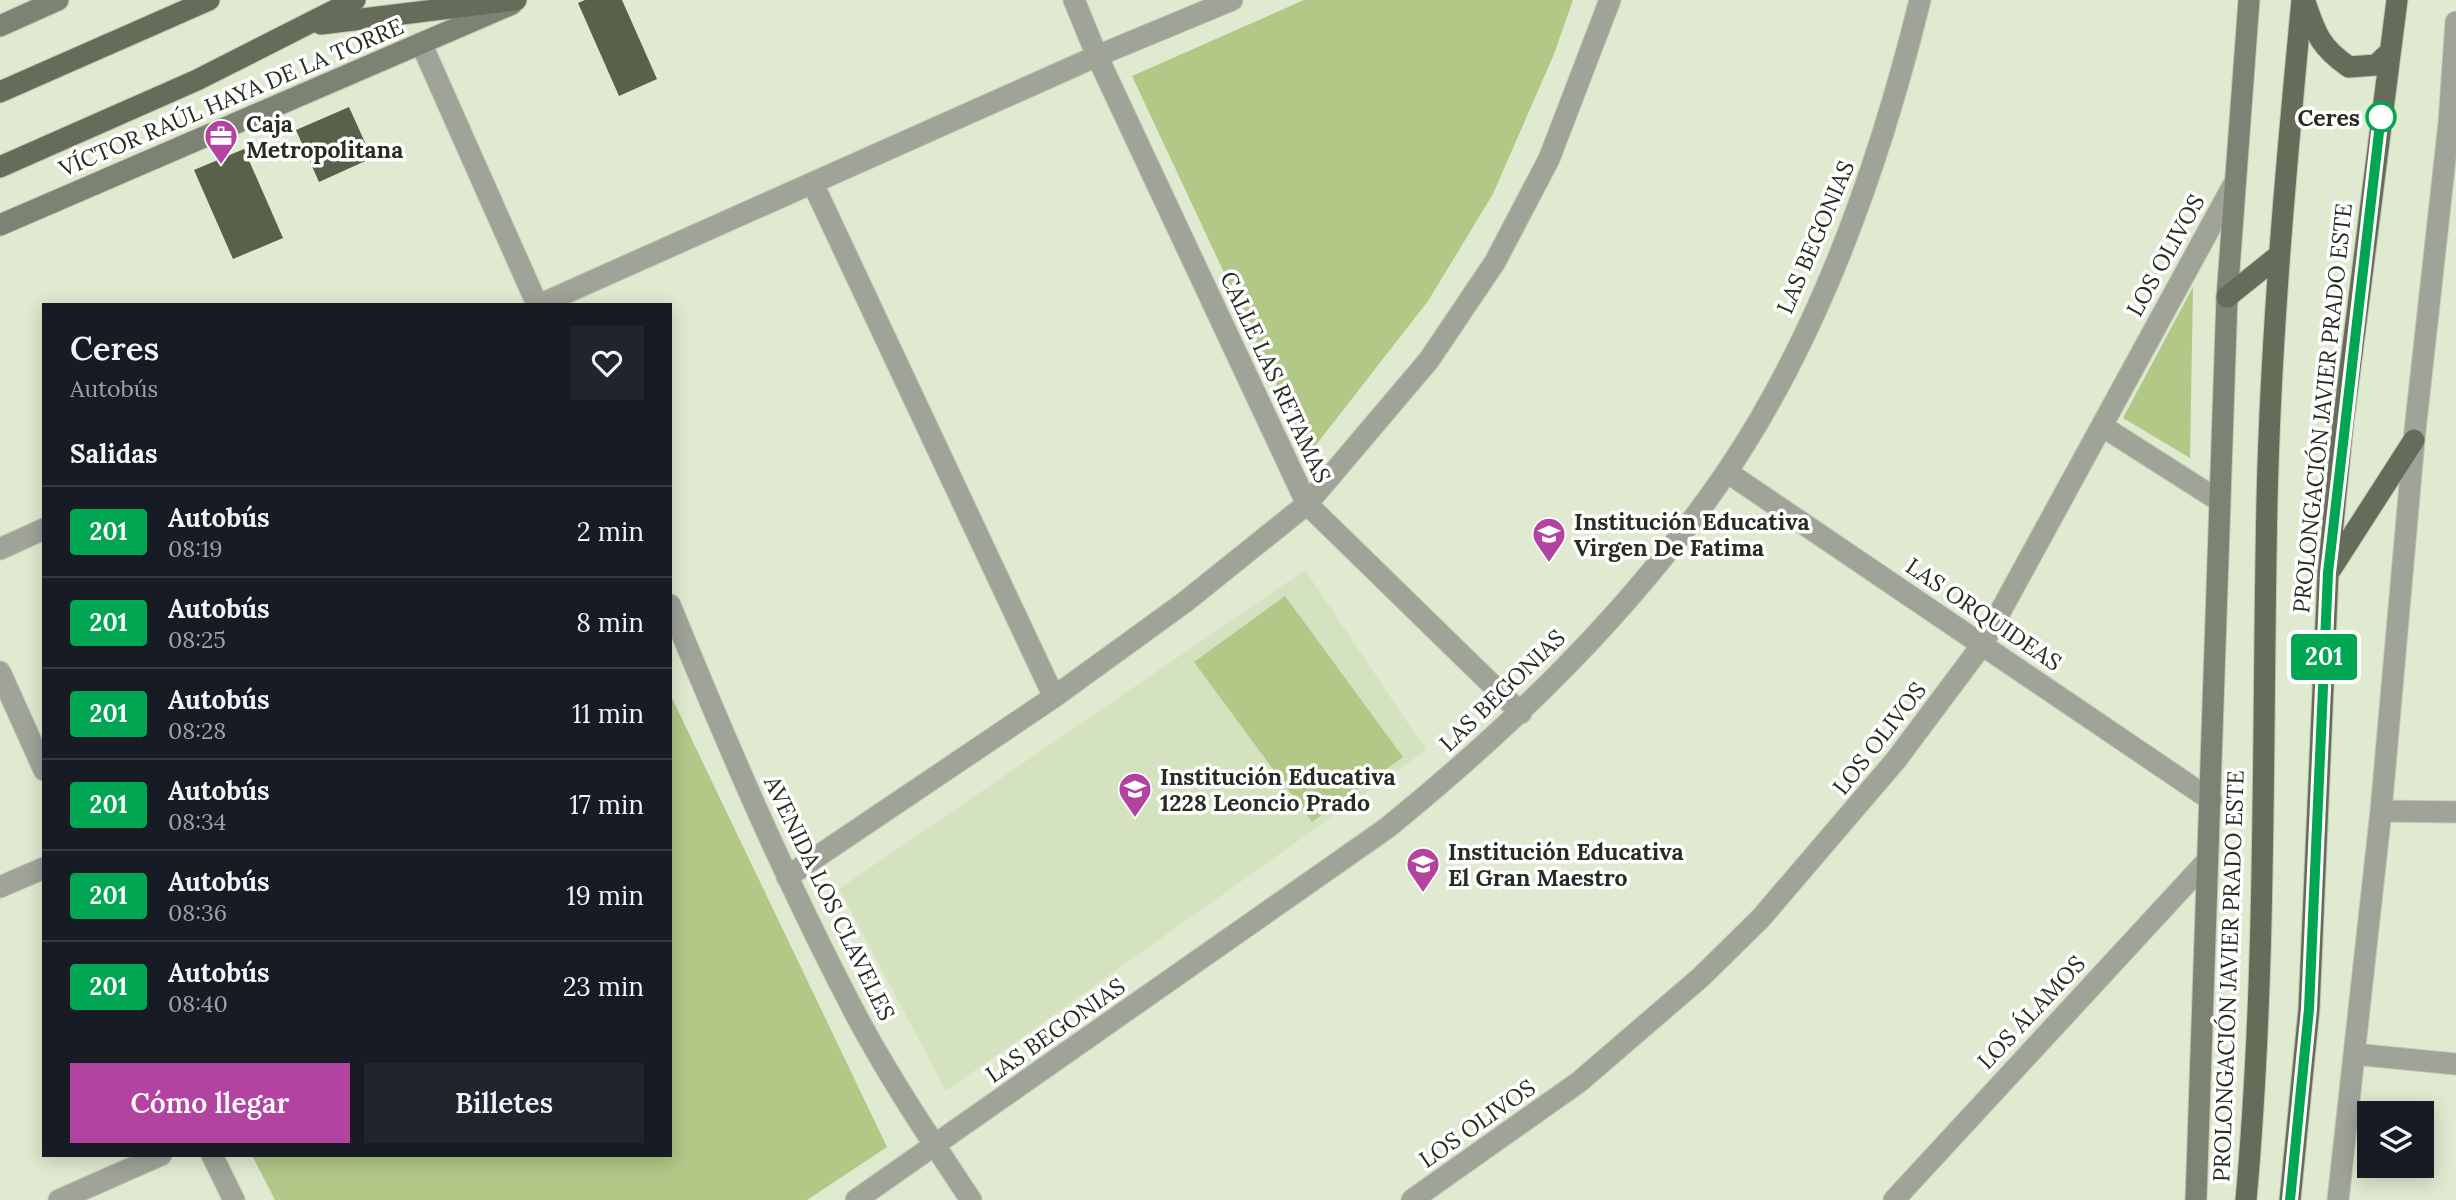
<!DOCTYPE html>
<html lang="es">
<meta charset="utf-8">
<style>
body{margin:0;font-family:Lora,serif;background:#20242c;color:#f1f3f6;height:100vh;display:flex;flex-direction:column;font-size:26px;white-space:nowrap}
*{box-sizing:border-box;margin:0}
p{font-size:23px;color:#9ea1a6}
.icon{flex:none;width:38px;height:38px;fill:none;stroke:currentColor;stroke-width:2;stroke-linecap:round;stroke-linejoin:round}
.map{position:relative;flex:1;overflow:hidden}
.sheet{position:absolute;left:42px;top:303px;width:630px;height:854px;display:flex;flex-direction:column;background:#171b24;border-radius:0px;box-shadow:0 4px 18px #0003}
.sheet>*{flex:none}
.badge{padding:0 14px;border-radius:5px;font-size:24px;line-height:46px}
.buttons{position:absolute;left:2357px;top:1101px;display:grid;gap:14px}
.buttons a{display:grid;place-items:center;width:77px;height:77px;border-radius:0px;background:#171b24;box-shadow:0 4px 18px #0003;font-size:35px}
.map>.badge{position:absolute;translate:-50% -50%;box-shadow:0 0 0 4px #fff}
h2{padding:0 28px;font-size:26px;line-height:63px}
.round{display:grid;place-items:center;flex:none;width:74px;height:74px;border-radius:0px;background:#20242c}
.head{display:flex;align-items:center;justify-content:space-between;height:119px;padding:0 28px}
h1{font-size:33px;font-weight:600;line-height:52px}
.button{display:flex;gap:14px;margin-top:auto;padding:14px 28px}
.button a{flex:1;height:80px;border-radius:0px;background:#b243a1;color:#fff;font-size:28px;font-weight:600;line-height:80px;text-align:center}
.button a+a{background:#20242c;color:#f1f3f6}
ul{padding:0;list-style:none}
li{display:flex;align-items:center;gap:21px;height:91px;padding:0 28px;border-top:2px solid #363941}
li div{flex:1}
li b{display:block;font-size:26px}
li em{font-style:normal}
li .badge{min-width:77px;font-weight:700;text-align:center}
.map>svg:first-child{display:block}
</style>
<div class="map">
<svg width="2456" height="1200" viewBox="0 0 2456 1200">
<rect width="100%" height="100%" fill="#e0ead0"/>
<path fill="#d5e2c0" d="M1305 570 1426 750 946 1091 839 889Z"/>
<path fill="#b1c887" d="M1304 0H1573L1554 54 1493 194 1428 301 1309 454 1132 76Z
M2193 287 2190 458 2123 418Z
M1285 596 1403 757 1312 822 1194 662Z
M670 694 887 1147 807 1200H275L252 1155H670Z"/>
<path fill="#59614a" d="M585 0H622L657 79 619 96 578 3Z
M349 107 372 158 319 182 296 130Z
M244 149 283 238 233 259 194 170Z"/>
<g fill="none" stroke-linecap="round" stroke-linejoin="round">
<defs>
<path id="street" d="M1074 0 1097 56 1307 504 1521 713
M421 43 537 304
M813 184 1054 697
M541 304 1097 56 1232 0
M2102 426 2218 500
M1727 472 2211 800
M0 549 44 529
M670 605C727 744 786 882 856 1015 890 1079 931 1140 971 1200
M0 672 44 770
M2381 811 2456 812
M787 877 1054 697 1185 602 1307 504 1429 360 1495 262 1549 159 1610 0
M0 887 44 868
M2354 1054 2456 1064
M212 1155 234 1200
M59 1200 161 1155
M856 1200 1387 828C1515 724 1633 609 1726 473 1821 333 1880 163 1920 0
M1412 1200 1579 1082 1701 977 1761 918 1896 760 1982 645 2235 182
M1894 1200 2207 861
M2338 1200 2381 811 2414 440 2449 123 2456 22"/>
<path id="secondary" d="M0 26 58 0
M0 225 512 4
M2196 1200 2227 297 2249 0"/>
<path id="primary" d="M2305 2C2316 34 2320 47 2349 67L2376 65 2390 52
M321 24 516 0
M0 92 209 0
M0 167 197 80 355 0
M2227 297 2278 256
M2331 569 2414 440
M2246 1200C2267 968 2262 733 2267 500 2271 333 2286 166 2302 0
M2290 1200 2309 1009 2328 574 2343 424 2397 0"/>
</defs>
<use href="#street" stroke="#bfc8b0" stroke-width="23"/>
<use href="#secondary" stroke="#bfc8b0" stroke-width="23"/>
<use href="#primary" stroke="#bfc8b0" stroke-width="23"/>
<use href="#street" stroke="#9fa398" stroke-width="21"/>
<use href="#secondary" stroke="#7d8373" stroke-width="21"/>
<use href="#primary" stroke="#656c59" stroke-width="21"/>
</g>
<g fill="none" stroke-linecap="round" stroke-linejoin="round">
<defs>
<path id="line" d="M2290 1200 2309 1009 2328 573 2381 115"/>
</defs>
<use href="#line" stroke="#fff" stroke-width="16"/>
<use href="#line" stroke="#00a651" stroke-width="10"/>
</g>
<defs>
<symbol id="office-pin" viewBox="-11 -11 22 30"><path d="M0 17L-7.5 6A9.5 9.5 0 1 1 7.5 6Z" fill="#b243a1" stroke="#fff"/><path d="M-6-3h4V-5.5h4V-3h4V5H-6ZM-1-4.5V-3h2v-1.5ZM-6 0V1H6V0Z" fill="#fff"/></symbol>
<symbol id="school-pin" viewBox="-11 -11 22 30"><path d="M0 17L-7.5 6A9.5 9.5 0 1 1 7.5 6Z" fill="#b243a1" stroke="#fff"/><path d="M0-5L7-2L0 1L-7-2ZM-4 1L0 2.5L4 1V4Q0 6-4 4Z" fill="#fff"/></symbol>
</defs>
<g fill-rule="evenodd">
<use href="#office-pin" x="202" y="117" width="38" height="52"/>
<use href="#school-pin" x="1530" y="515" width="38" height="52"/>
<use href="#school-pin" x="1116" y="770" width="38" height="52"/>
<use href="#school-pin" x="1404" y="845" width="38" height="52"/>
</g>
<circle fill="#fff" stroke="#00a651" stroke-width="3.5" cx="2381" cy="117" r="14"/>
<g text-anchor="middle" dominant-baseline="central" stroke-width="7" stroke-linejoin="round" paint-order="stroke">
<g font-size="23" fill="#272b21" stroke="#fff">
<text transform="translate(231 97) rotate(-23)">VÍCTOR RAÚL HAYA DE LA TORRE</text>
<text transform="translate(1815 237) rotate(-67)">LAS BEGONIAS</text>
<text transform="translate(2165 255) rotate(-61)">LOS OLIVOS</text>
<text transform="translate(1276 377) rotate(65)">CALLE LAS RETAMAS</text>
<text transform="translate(2322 408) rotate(-84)">PROLONGACIÓN JAVIER PRADO ESTE</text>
<text transform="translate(1984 614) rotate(34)">LAS ORQUIDEAS</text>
<text transform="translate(1502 690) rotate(-44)">LAS BEGONIAS</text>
<text transform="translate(1879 738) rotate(-52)">LOS OLIVOS</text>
<text transform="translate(830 898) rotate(64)">AVENIDA LOS CLAVELES</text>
<text transform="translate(2228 976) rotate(-88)">PROLONGACIÓN JAVIER PRADO ESTE</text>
<text transform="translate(2031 1012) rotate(-47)">LOS ÁLAMOS</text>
<text transform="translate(1055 1030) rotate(-35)">LAS BEGONIAS</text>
<text transform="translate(1477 1123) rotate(-35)">LOS OLIVOS</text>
</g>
<g font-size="23" font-weight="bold" fill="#272b21" stroke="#fff" text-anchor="end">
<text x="2360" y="117">Ceres</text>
</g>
<g font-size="23" font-weight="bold" fill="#272b21" stroke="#fff" text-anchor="start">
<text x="246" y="123">Caja<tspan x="246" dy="26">Metropolitana</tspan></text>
<text x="1574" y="521">Institución Educativa<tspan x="1574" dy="26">Virgen De Fatima</tspan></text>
<text x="1160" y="776">Institución Educativa<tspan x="1160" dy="26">1228 Leoncio Prado</tspan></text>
<text x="1448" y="851">Institución Educativa<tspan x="1448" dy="26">El Gran Maestro</tspan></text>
</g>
</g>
</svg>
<div class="buttons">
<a><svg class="icon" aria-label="layers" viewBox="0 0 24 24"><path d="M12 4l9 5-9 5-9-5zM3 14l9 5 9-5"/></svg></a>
</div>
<b class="badge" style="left:2324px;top:657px;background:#00a651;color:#fff">201</b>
<section class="sheet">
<div class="head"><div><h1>Ceres</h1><p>Autobús</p></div><a class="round"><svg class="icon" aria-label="heart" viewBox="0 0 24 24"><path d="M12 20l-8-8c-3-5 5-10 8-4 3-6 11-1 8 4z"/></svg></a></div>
<h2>Salidas</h2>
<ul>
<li><span class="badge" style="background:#00a651;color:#fff">201</span><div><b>Autobús</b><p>08:19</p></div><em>2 min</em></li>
<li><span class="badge" style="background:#00a651;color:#fff">201</span><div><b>Autobús</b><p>08:25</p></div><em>8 min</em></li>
<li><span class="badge" style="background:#00a651;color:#fff">201</span><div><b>Autobús</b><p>08:28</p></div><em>11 min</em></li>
<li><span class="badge" style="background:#00a651;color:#fff">201</span><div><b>Autobús</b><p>08:34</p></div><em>17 min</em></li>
<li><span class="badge" style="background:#00a651;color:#fff">201</span><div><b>Autobús</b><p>08:36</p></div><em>19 min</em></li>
<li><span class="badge" style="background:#00a651;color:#fff">201</span><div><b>Autobús</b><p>08:40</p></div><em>23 min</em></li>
</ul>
<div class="button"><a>Cómo llegar</a><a>Billetes</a></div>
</section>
</div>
